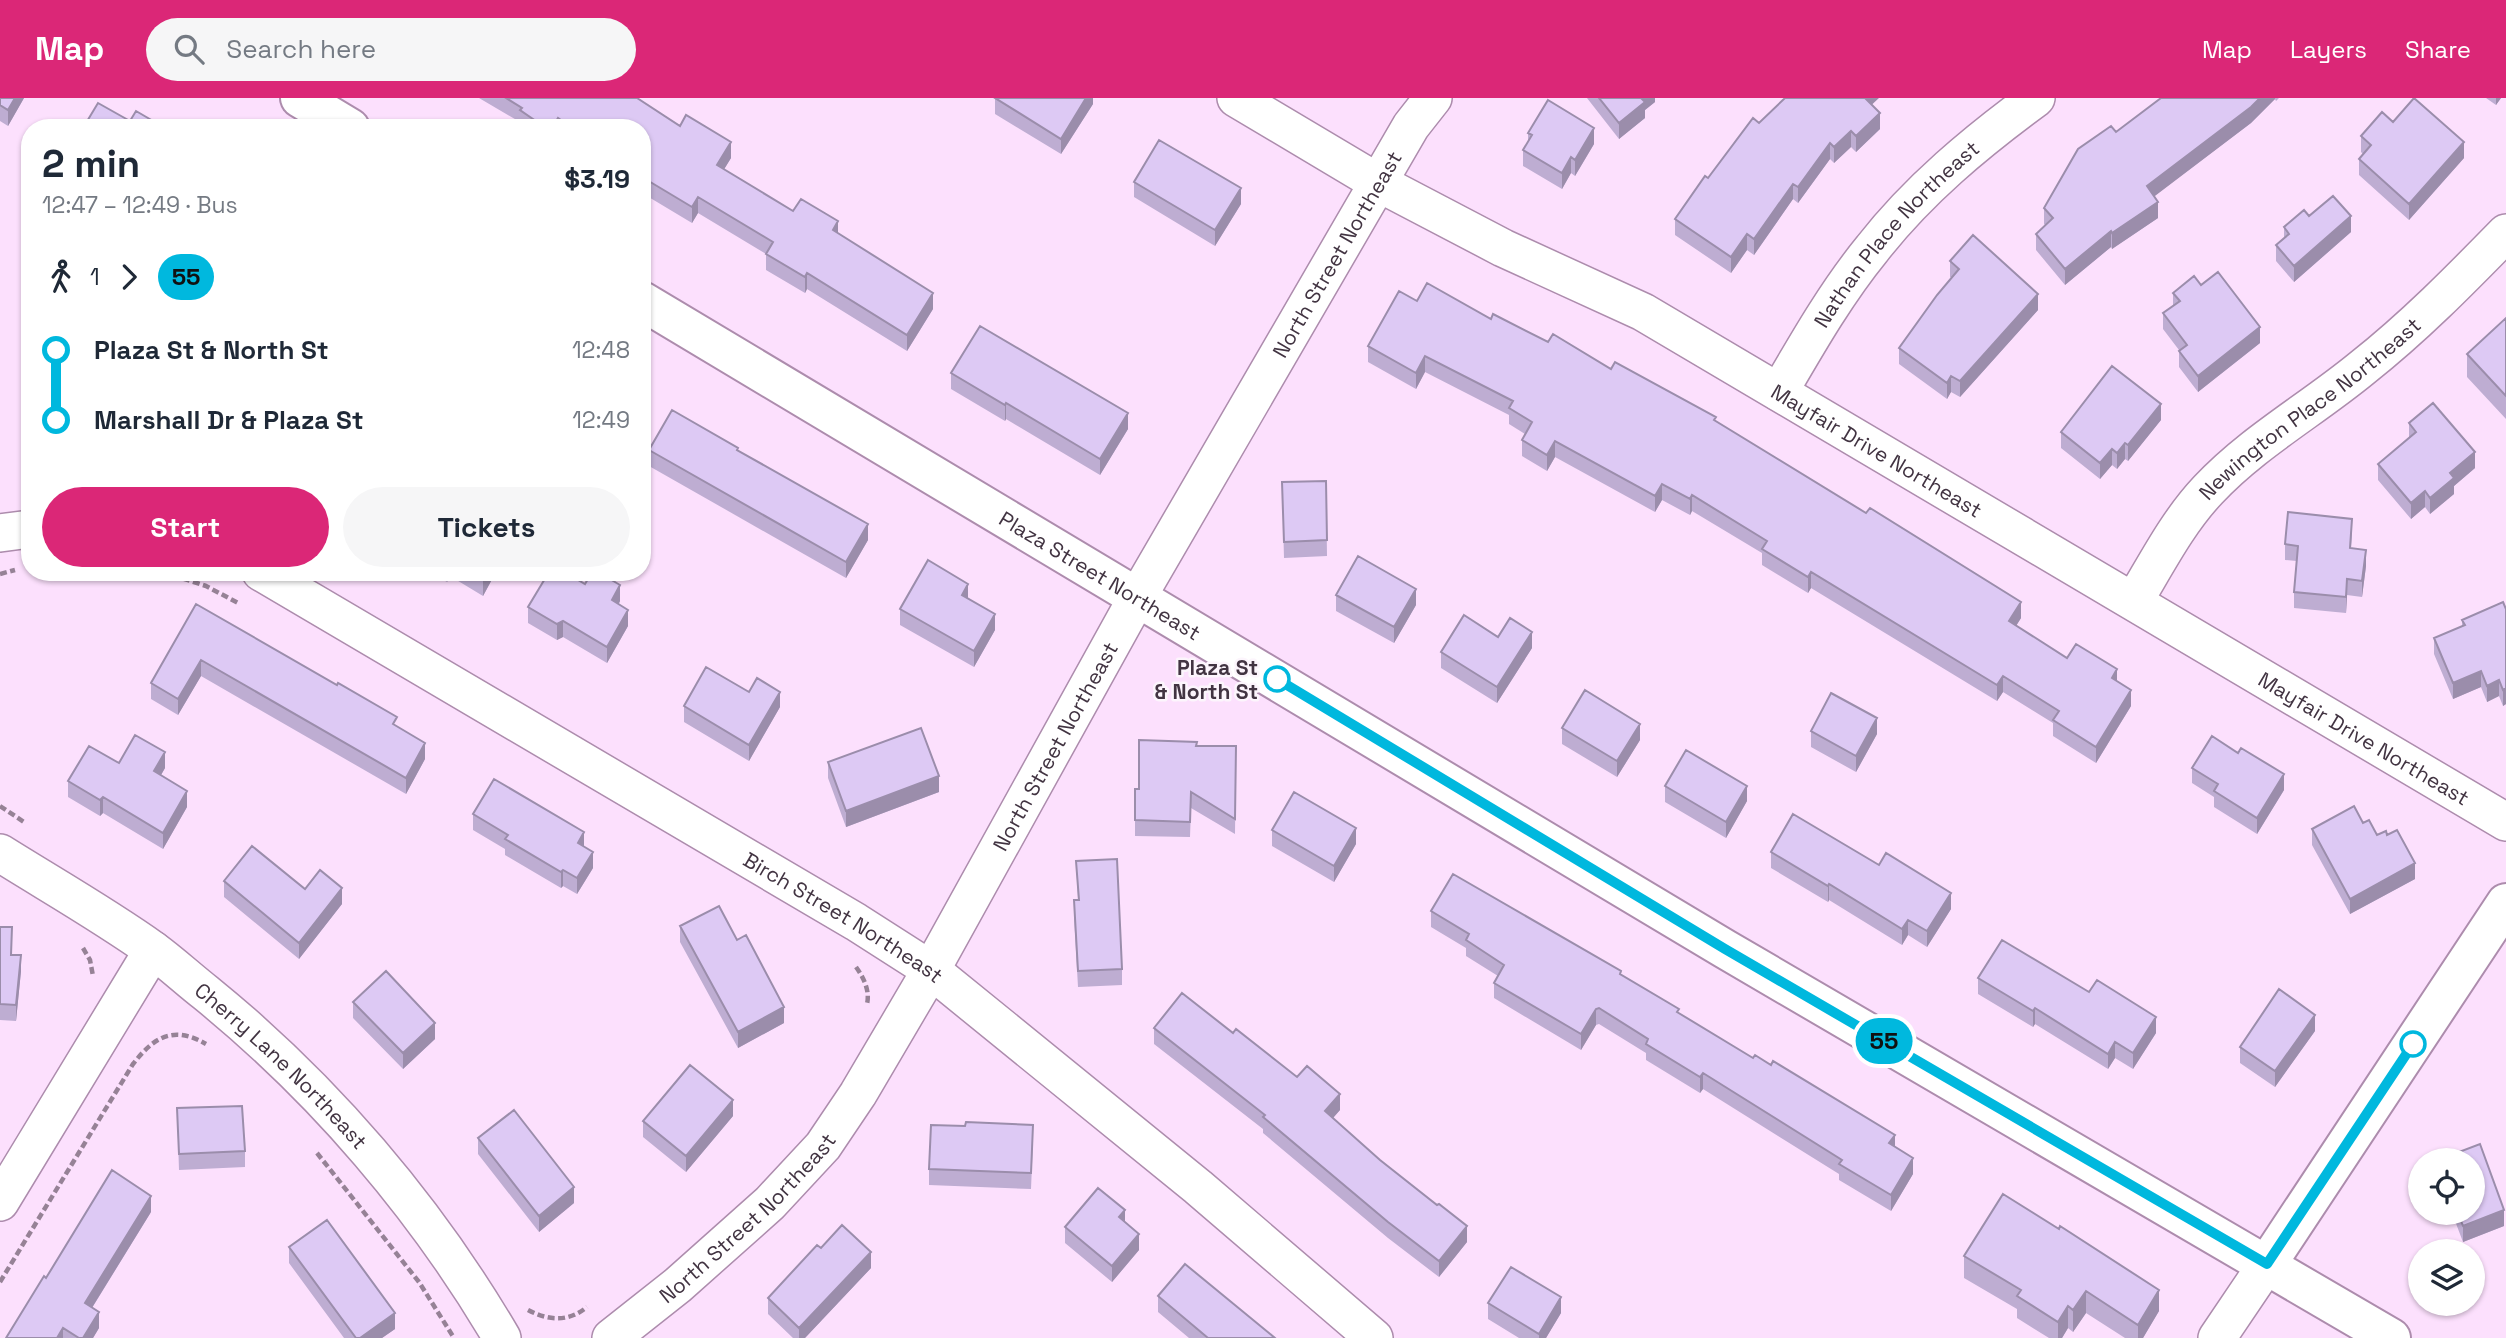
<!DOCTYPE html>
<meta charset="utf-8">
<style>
body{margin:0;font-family:"Space Grotesk",sans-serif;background:#f6f6f7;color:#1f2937;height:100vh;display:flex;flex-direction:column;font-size:26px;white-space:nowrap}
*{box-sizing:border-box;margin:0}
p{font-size:23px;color:#747a83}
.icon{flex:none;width:38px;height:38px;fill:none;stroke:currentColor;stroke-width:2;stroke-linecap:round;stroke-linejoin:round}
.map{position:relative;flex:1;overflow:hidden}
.panel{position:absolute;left:21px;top:21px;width:630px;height:462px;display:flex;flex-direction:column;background:#fff;border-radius:28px;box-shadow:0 2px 5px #0004}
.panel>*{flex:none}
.badge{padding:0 14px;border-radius:23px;font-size:24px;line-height:46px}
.fabs{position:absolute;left:2408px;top:1050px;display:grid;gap:14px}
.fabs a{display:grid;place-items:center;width:77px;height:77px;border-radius:50%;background:#fff;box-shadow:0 2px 5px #0004;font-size:35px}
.map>.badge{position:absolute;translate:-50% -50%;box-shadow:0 0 0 4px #fff}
.legs{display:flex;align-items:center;gap:10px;height:77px;padding:0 21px;font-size:23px}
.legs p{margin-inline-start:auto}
.overview{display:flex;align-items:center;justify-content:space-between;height:119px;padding:0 21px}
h1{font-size:38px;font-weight:700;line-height:52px}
.button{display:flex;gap:14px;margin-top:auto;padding:14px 21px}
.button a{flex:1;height:80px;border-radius:42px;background:#db2777;color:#fff;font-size:28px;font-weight:700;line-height:80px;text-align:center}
.button a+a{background:#f6f6f7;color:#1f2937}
ul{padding:0 21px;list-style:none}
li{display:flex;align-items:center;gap:24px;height:70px;font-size:26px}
li i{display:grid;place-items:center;width:10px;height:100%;margin:0 9px;background:currentColor}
li i::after{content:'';width:18px;height:18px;margin:-9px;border:5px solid;border-radius:50%;background:#fff}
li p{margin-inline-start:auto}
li:first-child i{background:linear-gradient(#0000 50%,currentColor 0)}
li:last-child i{background:linear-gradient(currentColor 50%,#0000 0)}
header{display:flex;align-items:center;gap:42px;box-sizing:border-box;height:98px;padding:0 35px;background:#db2777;color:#fff}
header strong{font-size:33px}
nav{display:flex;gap:38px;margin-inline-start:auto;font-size:24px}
.search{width:490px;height:63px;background:#f6f6f7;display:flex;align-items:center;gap:18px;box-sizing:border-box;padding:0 24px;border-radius:38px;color:#747a83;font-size:26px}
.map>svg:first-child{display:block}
</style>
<header>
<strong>Map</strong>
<div class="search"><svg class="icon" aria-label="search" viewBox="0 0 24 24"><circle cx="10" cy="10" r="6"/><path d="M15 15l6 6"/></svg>Search here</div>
<nav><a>Map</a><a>Layers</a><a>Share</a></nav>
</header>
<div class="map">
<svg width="2506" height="1240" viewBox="0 0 2506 1240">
<rect width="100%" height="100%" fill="#fce0fd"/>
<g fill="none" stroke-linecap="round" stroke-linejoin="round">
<defs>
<g id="minor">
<path id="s1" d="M1236 0 1377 84 1503 150 1643 214 2506 724"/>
<path id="s2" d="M1779 294C1807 246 1836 195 1872 151 1918 92 1976 44 2036 0"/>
<path d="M0 435 30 431"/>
<path id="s3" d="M261 474 856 824 931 872 1198 1089 1374 1240"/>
<path id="s4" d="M2134 503C2157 465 2177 425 2208 392 2253 344 2311 312 2362 270 2414 229 2460 182 2506 135"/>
<path id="s5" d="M0 755C51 787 104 817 153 852 171 865 188 881 206 895 324 991 425 1109 502 1240"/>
<path d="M0 1104 153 852"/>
<path id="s6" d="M611 1240 678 1187 770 1105 823 1048 858 996 931 872 1138 498 1411 28 1433 0"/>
<path d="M2217 1240 2267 1166"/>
</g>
<path id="tertiary" d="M2267 1166 2506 805"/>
<g id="secondary">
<path d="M300 0 350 30"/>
<path id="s7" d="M642 203 1725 851 2391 1240"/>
</g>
</defs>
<use href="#minor" stroke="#ad8cad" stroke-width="40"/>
<use href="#tertiary" stroke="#ad8cad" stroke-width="42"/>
<use href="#secondary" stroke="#ad8cad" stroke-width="42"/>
<path stroke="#968296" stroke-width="4.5" stroke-dasharray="7 3.5" stroke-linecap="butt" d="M163 474 206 488 240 506
M0 476 15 472
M0 708 24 724
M83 850 90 862 93 878
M856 869C864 880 870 893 867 906
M317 1055 419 1184 454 1240
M0 1184 133 966C154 939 173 927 206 946
M528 1212C549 1223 569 1224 587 1209"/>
<use href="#minor" stroke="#fff" stroke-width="37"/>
<use href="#tertiary" stroke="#fff" stroke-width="38"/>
<use href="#secondary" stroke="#fff" stroke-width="38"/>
</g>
<path fill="#beadd2" d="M0 0H24L8 28 0 23Z
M479 0H637L731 60 724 71 793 113 838 135 933 211 907 253 807 191 805 195 766 172V156L698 115 692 125 642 95V30H522L520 28V24Z
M995 0H1093V6L1061 56 995 16Z
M1587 0H1655V4L1645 12V20L1619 41Z
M2161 0H2279L2276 3 2275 1 2251 25 2154 98 2158 120 2112 151 2111 149 2065 187 2036 152V136L2045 127 2044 126V110L2116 34Z
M2486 0H2501L2496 7Z
M1872 7 1880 31 1856 54 1851 49 1834 65 1830 61 1798 105 1793 101 1754 157 1747 152 1731 175 1675 137V121L1708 80 1759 25Z
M2393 24 2464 60 2409 122 2359 77V61L2363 56 2361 54V38Z
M1528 35 1594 46 1575 78 1571 75 1562 91 1523 68V52L1528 44Z
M1134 84 1241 106 1215 148 1134 99Z
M2309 118 2351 134 2294 184 2276 163V147L2284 140V129Z
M1950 163 2038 212 1960 299 1951 294 1947 301 1899 266V250L1952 180 1950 179Z
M2201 187 2260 245 2198 294 2179 269V252L2163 231V215L2173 208V195Z
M1417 203 1491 221 1611 271 1716 323 2021 520 2016 528 2067 560 2117 583 2131 608 2096 665 2053 638V625L2003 594 1997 603 1811 490 1808 495 1762 467V455L1692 413 1690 417 1662 402 1655 414 1555 359 1547 373 1522 358V342L1525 336 1509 326V317L1425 274 1416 291 1368 264V248Z
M2506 220V321L2467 279V256Z
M951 275 1128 331 1100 377 1006 321 1005 323 951 291Z
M2161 322 2128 363 2125 361 2117 371 2112 367 2100 381 2061 350V334Z
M2409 325 2475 370 2454 388V396L2430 416 2425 409 2411 421 2378 382V366L2409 340Z
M649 352H738L868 442 846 480 649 368Z
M1326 383 1327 458 1284 460 1282 384Z
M2352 436 2351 450 2366 468 2362 499 2347 497 2346 515 2294 510V494L2297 463 2285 462V446Z
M429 474H496L483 498 450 478 447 484Z
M585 486 620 503 619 506 628 528 607 565 563 539 557 542 528 525V509Z
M1336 497 1416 507 1394 545 1336 513Z
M968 500 995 532 974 569 900 527V511Z
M196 506 397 629 425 661 406 696 201 578 178 617 151 601V585Z
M2506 511V606L2503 608 2499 598 2487 604 2481 589 2453 601 2434 556V540L2462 528V522Z
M1498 539 1532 550 1497 605 1441 570V554Z
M749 594 780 609 749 663 684 624V608Z
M1562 630 1640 642 1617 679 1562 646Z
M1811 633 1877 636 1856 674 1811 649Z
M1197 648H1236L1235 736 1191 710 1190 739 1135 738V691H1139Z
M828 664 939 694 846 729 828 680Z
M119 665 165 670 161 677 187 709 163 751 103 715 100 718 68 699V683Z
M2192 670 2284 692 2257 736 2214 709V699L2192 685Z
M1665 688 1747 703 1726 740 1665 704Z
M473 716 584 749 593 770 577 796 563 788 561 790 505 757V751L473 732Z
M2363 725 2377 737 2415 781 2350 816 2312 747V731Z
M1272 732 1356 746 1334 784 1272 748Z
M1771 754 1951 811 1927 849 1908 837 1902 847 1829 802 1828 804 1771 770Z
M1076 763 1122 871V887L1078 889 1074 818V802H1078Z
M224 783 305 791 342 806 299 861 224 799Z
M1431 813 1621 877 1679 915 1895 1048 1913 1076 1891 1113 1839 1082V1076L1703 991 1700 995 1646 962V955L1599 926 1596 927 1581 952 1494 900V885L1498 878 1466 858V850L1431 829Z
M680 828 737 842 784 925 738 950 680 844Z
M0 829 11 857 21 873 16 923 0 922Z
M1978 880 2156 935 2133 971 2115 960 2108 971 2035 926 2033 929 1978 896Z
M353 904 435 941 403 971 353 920Z
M1154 930 1233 935 1340 1012 1333 1020 1467 1144 1439 1179 1388 1140 1263 1035V1031L1154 946Z
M2315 933 2275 989 2240 965V949Z
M177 1010 245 1053V1069L179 1072Z
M733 1018 686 1074 643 1039V1023Z
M478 1040 574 1105 539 1134 478 1056Z
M1033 1043 1031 1091 929 1087V1071Z
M151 1114 92 1210 99 1230 93 1240H6L46 1180Z
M2452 1115H2473L2504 1128 2463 1144Z
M1125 1124 1139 1152 1112 1184 1065 1145V1129Z
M289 1149 395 1231 382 1240H344L289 1165Z
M821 1150 871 1170 805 1240H793L768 1216V1200Z
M1964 1158 2159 1213 2143 1240H2125L2086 1215 2073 1234 2068 1230 2062 1240H2049L2017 1220V1211L1964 1180Z
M1158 1198 1275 1240H1189L1158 1214Z
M1488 1205 1561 1215 1546 1240H1519L1488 1221Z"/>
<path fill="#9b8dab" d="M15 0H24L8 28V12Z
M1086 0H1093V6L1061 56V41Z
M1641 0H1655V4L1645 12V20L1619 41V25Z
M1864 0H1879L1864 14Z
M2260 0H2275V1L2251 25 2147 104V88Z
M2496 0H2501L2496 7Z
M1880 15V31L1856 54V38Z
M558 20V30H552Z
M1594 30V46L1575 78V62Z
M1851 33V49L1834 65V49Z
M731 44V60L717 83V67Z
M2464 44V60L2409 122V106Z
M1830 45V61L1798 105V89Z
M1571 59V75L1562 91V75Z
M1793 86V101L1754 157V141Z
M1241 90V106L1215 148V132Z
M698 99V115L692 125V109Z
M2158 104V120L2112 151V135Z
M2351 118V134L2294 184V168Z
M838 123V139L833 132Z
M2111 133V149L2065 187V171Z
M1747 136V152L1731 175V159Z
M807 175V191L805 195V179Z
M933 195V211L907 253V237Z
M2038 196V212L1960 299V283Z
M2260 229V245L2198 294V278Z
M1425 258V274L1416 291V275Z
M1951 278V294L1947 301V285Z
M1006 305V321L1005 323V307Z
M2161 306V322L2128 363V347Z
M1128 315V331L1100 377V361Z
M1555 343V359L1547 373V357Z
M2125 345V361L2117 371V355Z
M2112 351V367L2100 381V365Z
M2475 354V370L2454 388V396L2430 416V400L2450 375Z
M1662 386V402L1655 414V398Z
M2425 393V409L2411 421V405Z
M1692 397V413L1690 417V401Z
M868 426V442L846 480V464Z
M2366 452V468L2362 499V483Z
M447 474H450V478L447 484Z
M487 474H496L483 498V482Z
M1811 474V490L1808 495V479Z
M2347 481V497L2346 515V499Z
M968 486V502L962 497Z
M620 487V503L612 518V502Z
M1416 491V507L1394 545V529Z
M2021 504V520L2009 539V523Z
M628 512V528L607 565V549Z
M995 516V532L974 569V553Z
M563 523V539L557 542V526Z
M1532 534V550L1497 605V589Z
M201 562V578L178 617V601Z
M2117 571V587L2112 580Z
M2481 573V589L2453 601V585Z
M2003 578V594L1997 603V587Z
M2499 582V598L2487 604V588Z
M2506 590V606L2503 608V592Z
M2131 592V608L2096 665V649Z
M780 594V609L749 663V647Z
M1877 620V636L1856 674V658Z
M1640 626V642L1617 679V663Z
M425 645V661L406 696V680Z
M165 654V670L154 689V673Z
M2284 676V692L2257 736V720Z
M939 678V694L846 729V713Z
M1747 688V703L1726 740V724Z
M187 693V709L163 751V735Z
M103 699V715L100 718V702Z
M1356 730V746L1334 784V768Z
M584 734V750L578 745Z
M593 754V770L577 796V780Z
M2415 765V781L2350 816V801Z
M563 772V788L561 790V774Z
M1829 786V802L1828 804V788Z
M342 790V806L299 861V845Z
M1951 795V811L1927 849V833Z
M1908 822V837L1902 847V831Z
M21 857V873L16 923V907Z
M784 909V925L738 950V934Z
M2035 910V926L2033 929V913Z
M1596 911V927L1581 952V936Z
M2315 917V933L2275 989V973Z
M2156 919V935L2133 971V955Z
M435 925V941L403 971V955Z
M2115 944V960L2108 971V956Z
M1703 975V991L1700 995V979Z
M1340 996V1012L1325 1029V1013Z
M733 1002V1018L686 1074V1058Z
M1895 1037V1053L1889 1045Z
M1913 1060V1076L1891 1113V1097Z
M574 1089V1105L539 1134V1118Z
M151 1098V1114L85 1221V1205Z
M1125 1112V1127L1119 1119Z
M2504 1112V1128L2463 1144V1128Z
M1467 1128V1144L1439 1179V1163Z
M1139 1136V1152L1112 1184V1168Z
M871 1154V1170L805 1240H799V1230Z
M2159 1192V1213L2143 1240H2138V1227Z
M2086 1193V1215L2073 1234V1212Z
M1561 1199V1215L1546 1240H1539V1236Z
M2068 1208V1230L2062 1240H2058V1224Z
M99 1214V1230L93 1240H83Z
M395 1215V1231L382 1240H360Z
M63 1230V1240H57Z"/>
<path fill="#ddc9f4" stroke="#9b8dab" stroke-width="2" d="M0 0H15L8 12 0 7Z
M506 0H637L680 28 686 17 731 44 717 67 793 113 801 101 838 123 833 132 933 195 907 237 807 175 805 179 766 156 773 144 698 99 692 109 642 79V30H572L558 20 552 30H546L520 12 522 10Z
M995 0H1086L1061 41Z
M1599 0H1641L1645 4 1619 25Z
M1785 0H1865L1880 15 1856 38 1851 33 1834 49 1830 45 1798 89 1793 86 1754 141 1747 136 1731 159 1675 121 1705 78 1708 80 1753 20 1759 25Z
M2161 0H2260L2251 9 2147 88 2158 104 2112 135 2111 133 2065 171 2036 136 2053 120 2044 110 2078 51 2111 28 2116 34Z
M2414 0 2464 44 2409 106 2359 61 2371 47 2361 38 2382 14 2393 24Z
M1548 2 1594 30 1575 62 1571 59 1562 75 1523 52 1532 37 1528 35Z
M98 5 130 23 136 13 165 30H83Z
M1159 42 1241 90 1215 132 1134 84Z
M2333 98 2351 118 2294 168 2276 147 2289 136 2284 129 2304 112 2309 118Z
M1973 137 2038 196 1960 283 1951 278 1947 285 1899 250 1937 197 1959 171 1950 163Z
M2218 174 2260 229 2198 278 2179 253 2187 247 2163 215 2180 203 2173 195 2194 178 2201 187Z
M1427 185 1491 221 1493 216 1548 244 1553 236 1611 271 1615 264 1716 319 1714 322 1866 415 1870 410 2021 504 2009 523 2067 560 2076 546 2117 571 2112 580 2131 592 2096 649 2053 622 2059 613 2003 578 1997 587 1811 474 1808 479 1762 451 1767 443 1692 397 1690 401 1662 386 1655 398 1555 343 1547 357 1522 342 1532 324 1509 310 1513 303 1425 258 1416 275 1368 248 1399 193 1417 203Z
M2506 220V298L2467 256Z
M980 228 1128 315 1100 361 1006 305 1005 307 951 275Z
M2112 268 2161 306 2128 347 2125 345 2117 355 2112 351 2100 365 2061 334Z
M2433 305 2475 354 2450 375 2454 380 2430 400 2425 393 2411 405 2378 366 2416 334 2409 325Z
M672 312 738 350 737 352 868 426 846 464 649 352Z
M1326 383 1327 442 1284 444 1282 384Z
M2288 414 2352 421 2350 450 2366 452 2362 483 2347 481 2346 499 2294 494 2298 448 2285 446Z
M1358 458 1416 491 1394 529 1336 497Z
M928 462 968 486 962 497 995 516 974 553 900 511Z
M470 474H487L483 482Z
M549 474H565L585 486 592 474H598L620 487 612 502 628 512 607 549 563 523 557 526 528 509Z
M2503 504 2506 511V590L2503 592 2499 582 2487 588 2481 573 2453 585 2434 540 2465 527 2462 522Z
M196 506 337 587 338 585 397 619 393 626 425 645 406 680 201 562 178 601 151 585Z
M1464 517 1498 539 1510 520 1532 534 1497 589 1441 554Z
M706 569 749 594 757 580 780 594 749 647 684 608Z
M1585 592 1640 626 1617 663 1562 630Z
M1831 595 1877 620 1856 658 1811 633Z
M921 630 939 678 846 713 828 664Z
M135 637 165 654 154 673 187 693 163 735 103 699 100 702 68 683 89 648 119 665Z
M2212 638 2238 655 2241 650 2284 676 2257 720 2214 693 2218 686 2192 670Z
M1139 642 1197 644 1196 648H1236L1235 721 1191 694 1190 724 1135 722V691H1139Z
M1686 652 1747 688 1726 724 1665 688Z
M494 681 584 734 578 745 593 754 577 780 563 772 561 774 505 741 508 737 473 716Z
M1294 694 1356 730 1334 768 1272 732Z
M2354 708 2363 725 2369 722 2377 737 2386 733 2387 737 2397 732 2415 765 2350 801 2312 731Z
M1793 716 1879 767 1886 755 1951 795 1927 833 1908 822 1902 831 1829 786 1828 788 1771 754Z
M252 748 305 791 320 772 342 790 299 845 224 783Z
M1117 761 1122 871 1078 873 1074 802H1079L1076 763Z
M1453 776 1621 873 1620 876 1679 911 1677 914 1753 960 1755 957 1771 967 1773 963 1895 1037 1889 1045 1913 1060 1891 1097 1839 1066 1842 1062 1703 975 1700 979 1646 946 1648 941 1599 910 1596 911 1581 936 1494 885 1504 867 1466 842 1469 836 1431 813Z
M719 808 737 842 746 837 784 909 738 934 680 828Z
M0 829H12L11 857H21L16 907 0 906Z
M2002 842 2089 894 2097 882 2156 919 2133 955 2115 944 2108 956 2035 910 2033 913 1978 880Z
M386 873 435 925 403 955 353 904Z
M2279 891 2315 917 2275 973 2240 949Z
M1182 895 1233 935 1236 931 1297 979 1307 968 1340 996 1325 1013 1380 1062 1437 1107 1439 1106 1467 1128 1439 1163 1388 1124 1263 1019 1265 1017 1154 930Z
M690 967 733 1002 686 1058 643 1023Z
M242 1008 245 1053 179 1056 177 1010Z
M514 1012 574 1089 539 1118 478 1040Z
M966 1024 1033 1027 1031 1075 929 1071 931 1027 965 1028Z
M2480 1046 2504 1112 2463 1128 2458 1115H2473V1062H2438Z
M112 1072 151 1098 85 1205 99 1214 83 1240H79L63 1230 57 1240H6L44 1178 46 1180Z
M1098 1090 1125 1112 1119 1119 1139 1136 1112 1168 1065 1129Z
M2003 1096 2059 1131 2060 1128 2159 1192 2138 1227 2086 1193 2073 1212 2068 1208 2058 1224 2017 1198 2021 1192 1964 1158Z
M327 1122 395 1215 360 1240H356L289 1149Z
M842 1127 871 1154 799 1230 768 1200 817 1147 821 1150Z
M1185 1166 1275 1240H1208L1158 1198Z
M1511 1169 1561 1199 1539 1236 1488 1205Z"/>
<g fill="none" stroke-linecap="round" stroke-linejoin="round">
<defs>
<path id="line-1" d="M1277 581 1725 851 2267 1166 2413 946"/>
</defs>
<use href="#line-1" stroke="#fff" stroke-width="16"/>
<use href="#line-1" stroke="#00b8de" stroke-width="10"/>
</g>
<g fill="#fff" stroke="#00b8de" stroke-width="3.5">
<circle cx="1277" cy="581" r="12"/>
<circle cx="2413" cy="946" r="12"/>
</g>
<g text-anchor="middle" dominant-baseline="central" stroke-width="5" stroke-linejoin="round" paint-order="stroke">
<g font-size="21" fill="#423442" stroke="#fcf5fc">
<text stroke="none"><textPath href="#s2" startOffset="198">Nathan Place Northeast</textPath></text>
<text stroke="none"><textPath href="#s6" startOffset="1316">North Street Northeast</textPath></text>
<text stroke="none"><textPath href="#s4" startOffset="264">Newington Place Northeast</textPath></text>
<text stroke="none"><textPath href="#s1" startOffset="732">Mayfair Drive Northeast</textPath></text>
<text stroke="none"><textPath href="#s7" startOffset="534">Plaza Street Northeast</textPath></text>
<text stroke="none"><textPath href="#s1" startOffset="1298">Mayfair Drive Northeast</textPath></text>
<text stroke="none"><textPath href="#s6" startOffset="749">North Street Northeast</textPath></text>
<text stroke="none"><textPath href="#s3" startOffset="677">Birch Street Northeast</textPath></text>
<text stroke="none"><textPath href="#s5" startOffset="354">Cherry Lane Northeast</textPath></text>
<text stroke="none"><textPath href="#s6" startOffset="182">North Street Northeast</textPath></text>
</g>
<g font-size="21" font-weight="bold" fill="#423442" stroke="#fcf5fc" text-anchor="end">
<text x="1258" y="569">Plaza St<tspan x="1258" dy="24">&amp; North St</tspan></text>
</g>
</g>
</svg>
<div class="fabs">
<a><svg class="icon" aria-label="locate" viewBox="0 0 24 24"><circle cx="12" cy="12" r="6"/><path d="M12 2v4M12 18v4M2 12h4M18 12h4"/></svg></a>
<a><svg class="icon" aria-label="layers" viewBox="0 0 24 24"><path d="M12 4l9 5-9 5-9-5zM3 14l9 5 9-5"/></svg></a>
</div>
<b class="badge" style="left:1884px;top:943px;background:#00b8de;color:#111">55</b>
<section class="panel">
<div class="overview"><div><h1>2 min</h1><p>12:47 – 12:49 · Bus</p></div><b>$3.19</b></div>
<div class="legs"><svg class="icon" aria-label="walk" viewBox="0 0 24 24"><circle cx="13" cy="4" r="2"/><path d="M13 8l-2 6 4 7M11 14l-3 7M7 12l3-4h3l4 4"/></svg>1<svg class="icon" aria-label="forward" viewBox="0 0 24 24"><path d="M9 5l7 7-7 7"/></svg><b class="badge" style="background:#00b8de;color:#111">55</b></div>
<ul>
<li><i style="color:#00b8de"></i><b>Plaza St &amp; North St</b><p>12:48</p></li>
<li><i style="color:#00b8de"></i><b>Marshall Dr &amp; Plaza St</b><p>12:49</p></li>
</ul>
<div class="button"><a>Start</a><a>Tickets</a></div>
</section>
</div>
